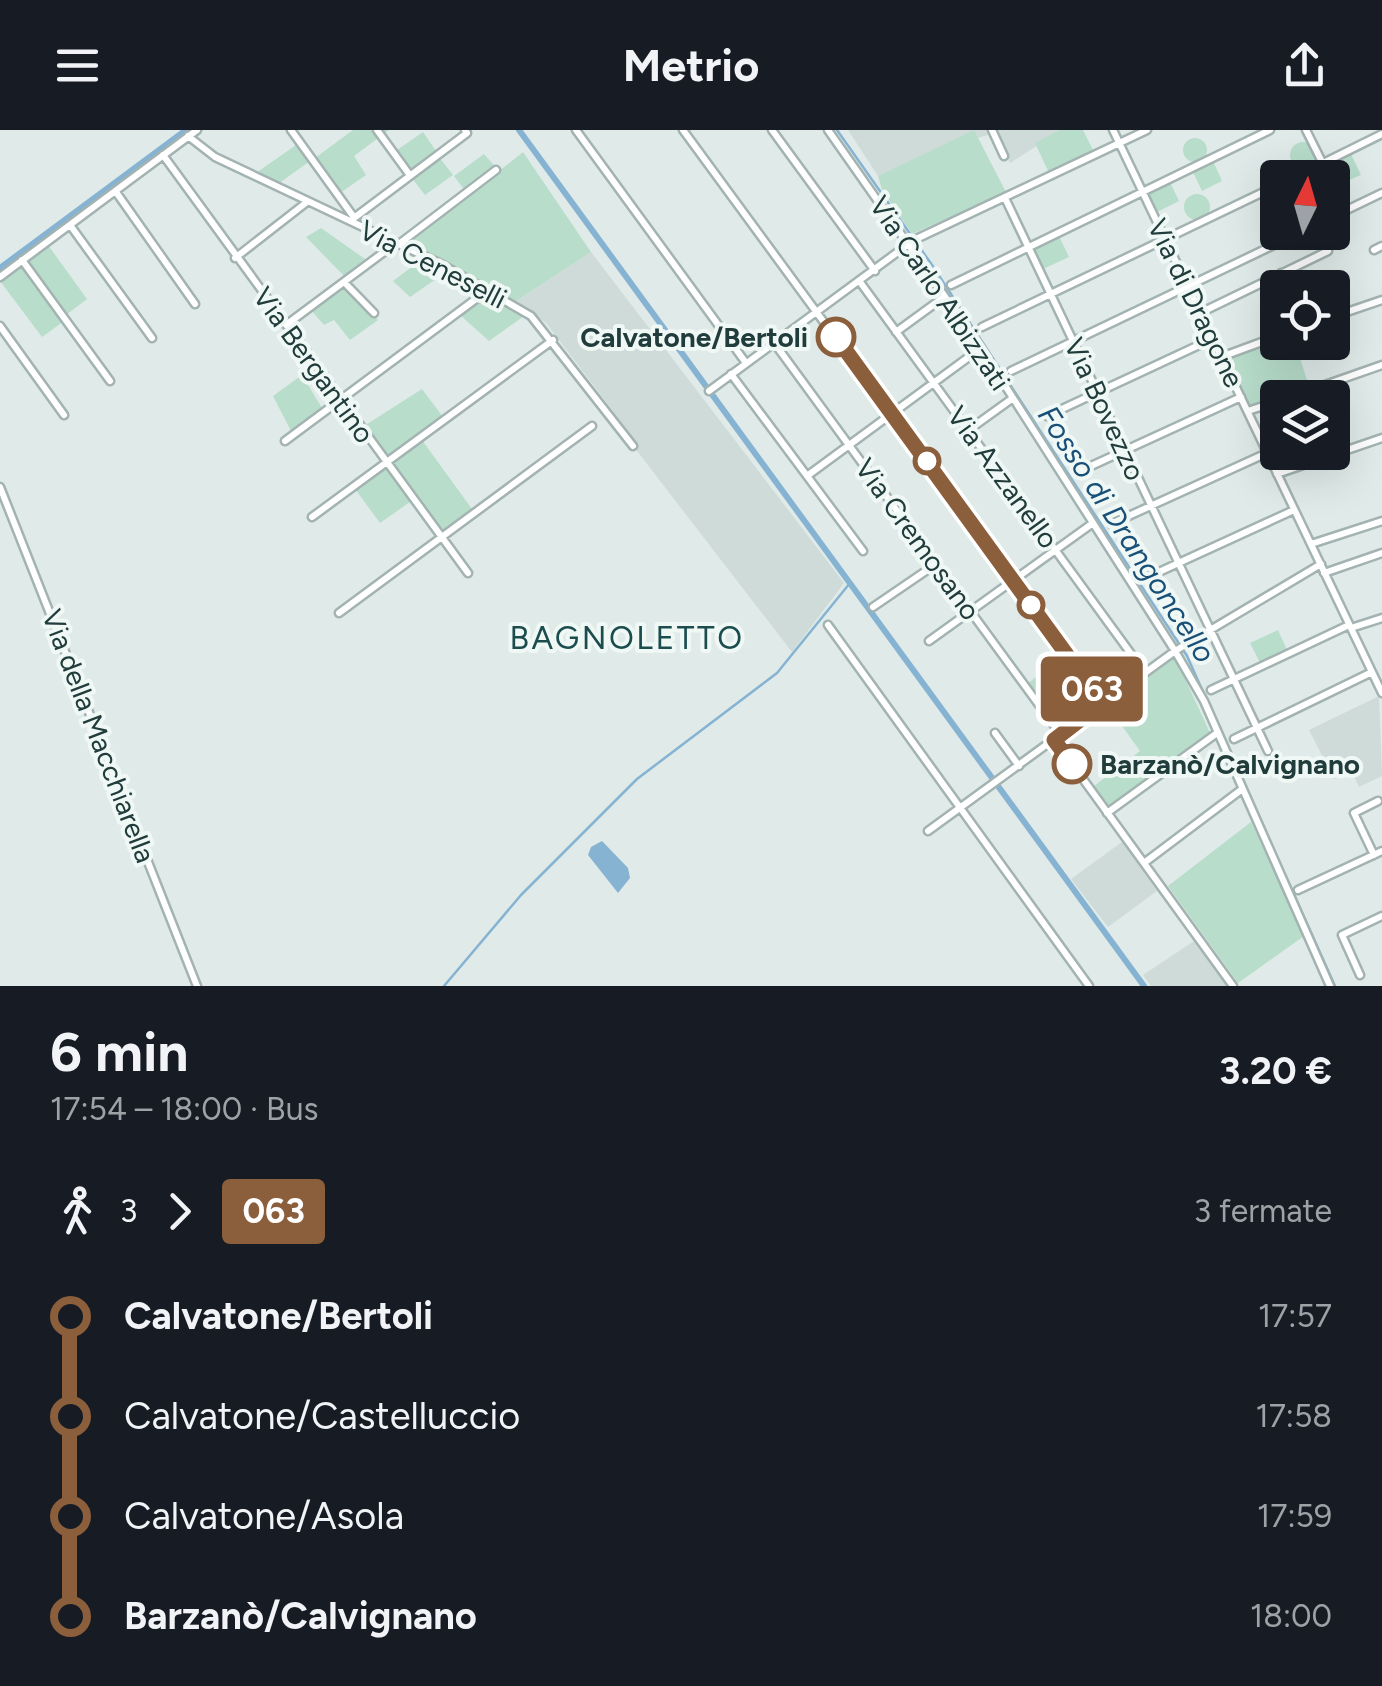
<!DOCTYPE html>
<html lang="it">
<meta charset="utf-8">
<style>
body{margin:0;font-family:Figtree,sans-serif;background:#20242c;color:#f1f3f6;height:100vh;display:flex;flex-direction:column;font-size:38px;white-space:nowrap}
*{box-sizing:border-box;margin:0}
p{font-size:32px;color:#9ea1a6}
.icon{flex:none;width:55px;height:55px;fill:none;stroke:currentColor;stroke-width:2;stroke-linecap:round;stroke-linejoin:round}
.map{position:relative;height:856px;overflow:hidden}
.side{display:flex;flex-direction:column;background:#171b24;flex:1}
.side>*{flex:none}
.badge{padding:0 20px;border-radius:8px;font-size:35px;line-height:65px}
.needle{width:65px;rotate:5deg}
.fabs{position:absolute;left:1260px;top:30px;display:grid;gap:20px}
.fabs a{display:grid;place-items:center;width:90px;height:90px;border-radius:10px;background:#171b24;box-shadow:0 10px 40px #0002;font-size:50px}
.map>.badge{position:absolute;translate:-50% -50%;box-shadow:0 0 0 5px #fff}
.legs{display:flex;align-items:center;gap:15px;height:110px;padding:0 50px;font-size:32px}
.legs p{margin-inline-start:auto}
.summary{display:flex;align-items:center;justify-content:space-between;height:170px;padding:0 50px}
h1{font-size:55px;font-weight:700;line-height:75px}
ul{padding:0 50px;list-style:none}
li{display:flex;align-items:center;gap:35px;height:100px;font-size:38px}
li i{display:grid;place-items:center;width:15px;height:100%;margin:0 12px;background:currentColor}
li i::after{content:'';width:25px;height:25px;margin:-12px;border:8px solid;border-radius:50%;background:#171b24}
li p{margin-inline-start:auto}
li:first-child i{background:linear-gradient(#0000 50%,currentColor 0)}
li:last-child i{background:linear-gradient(currentColor 50%,#0000 0)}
header{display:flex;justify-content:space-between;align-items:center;height:130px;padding:0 50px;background:#171b24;font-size:45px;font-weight:700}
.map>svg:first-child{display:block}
</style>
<header><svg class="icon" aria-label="menu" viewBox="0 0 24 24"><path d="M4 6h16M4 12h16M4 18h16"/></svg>Metrio<svg class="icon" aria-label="share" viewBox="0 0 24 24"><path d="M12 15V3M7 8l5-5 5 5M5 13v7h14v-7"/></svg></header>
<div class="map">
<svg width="1382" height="856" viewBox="0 0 1382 856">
<rect width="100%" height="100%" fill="#e0ebe9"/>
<path fill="#cedbd8" d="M848 0H989L991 4 978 8 973 1 878 46Z
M995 0H1060V1L1010 33Z
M591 122 844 453 792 522 637 321 638 314 546 193 516 171Z
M1379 566 1382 646 1359 657 1351 640 1334 649 1309 600Z
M1122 712 1157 761 1108 797 1071 749Z
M1194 811 1227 856H1151L1143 845Z"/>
<path fill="#b8ddcb" d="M353 0H389L354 26 366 45 340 63 315 28Z
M974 0 1006 62 912 104 882 60 878 46Z
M1060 0H1083L1094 22 1049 43 1035 13Z
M423 2 436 21 411 40 397 20Z
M1183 20a12 12 0 1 1 24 0a12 12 0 1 1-24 0Z
M1290 25a13 13 0 1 1 26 0a13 13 0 1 1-26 0Z
M296 15 310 31 278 54 256 43Z
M523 22 591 122 516 171 405 114 469 66 454 46 484 24 499 41Z
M1351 24 1361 45 1340 54 1329 34Z
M439 27 453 45 425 65 411 47Z
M1213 31 1222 51 1202 61 1192 40Z
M1170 52 1179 71 1157 82 1147 63Z
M1184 77a13 13 0 1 1 26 0a13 13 0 1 1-26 0Z
M321 98 365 129 344 146 306 107Z
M1059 106 1069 127 1043 139 1033 119Z
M48 115 87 169 66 185 28 131Z
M421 130 446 142 410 167 393 151Z
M22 135 64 191 42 207 0 151Z
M343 158 378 190 350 210 334 190 324 195 311 180Z
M488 165 524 186 489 211 460 185Z
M1277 210 1295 213 1309 256 1250 276 1227 228Z
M302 245 322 278 291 301 273 266Z
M422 259 443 287 387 328 364 296Z
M422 310 472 379 441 403 390 332Z
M385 337 410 372 380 393 355 359Z
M1278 500 1287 520 1260 533 1250 513Z
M1174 525 1211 605 1156 640 1157 643 1110 678 1094 656 1140 621 1107 575Z
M1046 540 1064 564 1046 577 1028 553Z
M1251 692 1304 806 1238 853 1168 756Z"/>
<path fill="#86b3d2" d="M602 711 628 738 630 748 618 763 588 725 591 717Z"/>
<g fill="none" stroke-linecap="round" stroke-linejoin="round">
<path stroke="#86b3d2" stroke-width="2.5" d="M837 0 932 135 1187 526 1335 856
M444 856 521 765 637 649 777 543 850 453"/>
<path stroke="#86b3d2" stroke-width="6" d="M519 0 1144 856
M0 138 186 0"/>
<defs>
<path id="street" d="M291 0 353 86
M377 0 409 44
M576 0 746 233
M683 0 1103 573
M772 0 875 141
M828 0 981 218 1175 521 1204 571 1330 856
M992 0 1004 26
M1113 0 1382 563
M1306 0 1330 48
M188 6 215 27 441 134 531 186 633 316
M163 25 468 443
M1293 48 1382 4
M1332 53 1345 81
M116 62 195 174
M1005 68 1268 621
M1332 87 1382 63
M350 91 467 3 465 0
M70 95 152 208
M399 114 496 40
M1374 120 1382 116
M235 128 307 72
M22 130 110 251
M1281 143 1286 158
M0 147 197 0
M344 152 374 183
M860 152 1145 543
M951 155 1270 0
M1200 183 1328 121
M1332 187 1382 170
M286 195 396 113
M0 196 64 285
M982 197 1278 55
M896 202 944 167
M775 214 1061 605
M1221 227 1278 206
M1011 241 1301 102
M731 244 863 421
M709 261 914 110 1147 0
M1288 268 1382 235
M1248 281 1278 271
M1047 286 1212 209
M970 299 1013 268
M285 311 488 160
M1078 342 1241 267
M1277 344 1382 308
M807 346 981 218
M0 357 197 856
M312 387 553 210
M1111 394 1267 323
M1311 414 1382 391
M1324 443 1382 423
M1148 447 1294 380
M873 477 936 434
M339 483 592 296
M828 495 1089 856
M1351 498 1382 488
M929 511 1093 393
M1211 560 1349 495
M995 603 1019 636
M1054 609 1233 856
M1234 609 1372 542
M1107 683 1217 603
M928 701 1175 521 1321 434
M1374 725 1354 683 1378 671
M1144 733 1241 660
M1298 760 1382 721
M1360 845 1342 805 1382 786"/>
</defs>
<use href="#street" stroke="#a3b3b1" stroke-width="11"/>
<use href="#street" stroke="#fff" stroke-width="6"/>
</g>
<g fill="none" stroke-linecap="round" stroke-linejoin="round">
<defs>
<path id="line-1" d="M836 207 1102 573 1054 610 1072 634"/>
</defs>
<use href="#line-1" stroke="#fff" stroke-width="22"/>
<use href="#line-1" stroke="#8b5e3c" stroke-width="15"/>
</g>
<g fill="#fff" stroke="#8b5e3c" stroke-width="5">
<circle cx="836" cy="207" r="18"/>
<circle cx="927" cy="331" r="12"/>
<circle cx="1031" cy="475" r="12"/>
<circle cx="1072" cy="634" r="18"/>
</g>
<g text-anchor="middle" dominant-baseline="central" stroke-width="8" stroke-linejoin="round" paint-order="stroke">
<g font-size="28" fill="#203c3b" stroke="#f0f8f6">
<text transform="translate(433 134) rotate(27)">Via Ceneselli</text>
<text transform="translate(940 163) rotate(56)">Via Carlo Albizzati</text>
<text transform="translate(1196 173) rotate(64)">Via di Dragone</text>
<text transform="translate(314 235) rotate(54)">Via Bergantino</text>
<text transform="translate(1105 279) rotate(65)">Via Bovezzo</text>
<text transform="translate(1003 347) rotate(54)">Via Azzanello</text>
<text transform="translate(918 409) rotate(54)">Via Cremosano</text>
<text transform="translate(99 606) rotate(69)">Via della Macchiarella</text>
</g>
<g font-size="28" font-weight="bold" fill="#203c3b" stroke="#f0f8f6" text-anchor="end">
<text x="808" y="207">Calvatone/Bertoli</text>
<text x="1100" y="634" text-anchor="start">Barzanò/Calvignano</text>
</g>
<g font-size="30" font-style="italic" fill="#195078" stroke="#f0f8f6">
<text transform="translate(1127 404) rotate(57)">Fosso di Drangoncello</text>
</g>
<g font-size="32" letter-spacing="2.5" fill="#1c4d4e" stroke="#f0f8f6">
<text x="627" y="508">BAGNOLETTO</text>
</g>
</g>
</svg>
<div class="fabs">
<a><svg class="needle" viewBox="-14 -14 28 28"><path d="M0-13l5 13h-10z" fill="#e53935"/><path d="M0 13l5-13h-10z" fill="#9ea1a6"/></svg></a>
<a><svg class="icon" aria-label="locate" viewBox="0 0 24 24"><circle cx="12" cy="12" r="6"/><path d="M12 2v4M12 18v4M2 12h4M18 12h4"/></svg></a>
<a><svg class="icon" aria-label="layers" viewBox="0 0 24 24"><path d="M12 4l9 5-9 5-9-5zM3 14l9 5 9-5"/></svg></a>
</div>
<b class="badge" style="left:1092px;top:559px;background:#8b5e3c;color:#fff">063</b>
</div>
<section class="side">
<div class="summary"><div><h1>6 min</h1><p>17:54 – 18:00 · Bus</p></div><b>3.20 €</b></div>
<div class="legs"><svg class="icon" aria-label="walk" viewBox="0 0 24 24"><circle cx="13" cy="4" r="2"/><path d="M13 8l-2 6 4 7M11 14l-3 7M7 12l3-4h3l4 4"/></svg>3<svg class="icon" aria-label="forward" viewBox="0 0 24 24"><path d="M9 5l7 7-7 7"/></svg><b class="badge" style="background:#8b5e3c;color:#fff">063</b><p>3 fermate</p></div>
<ul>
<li><i style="color:#8b5e3c"></i><b>Calvatone/Bertoli</b><p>17:57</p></li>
<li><i style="color:#8b5e3c"></i><span>Calvatone/Castelluccio</span><p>17:58</p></li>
<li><i style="color:#8b5e3c"></i><span>Calvatone/Asola</span><p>17:59</p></li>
<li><i style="color:#8b5e3c"></i><b>Barzanò/Calvignano</b><p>18:00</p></li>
</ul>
</section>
